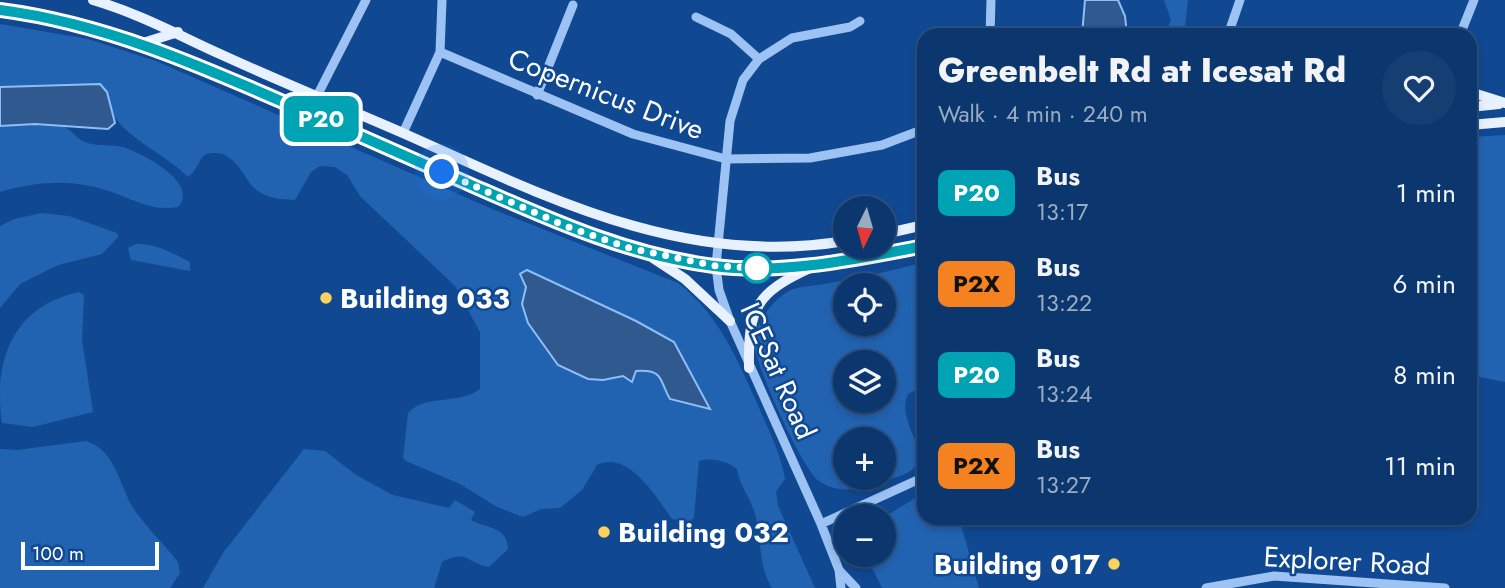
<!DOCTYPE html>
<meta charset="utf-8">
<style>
body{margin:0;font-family:Jost,sans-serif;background:#153f73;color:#f1f3f6;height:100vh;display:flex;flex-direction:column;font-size:26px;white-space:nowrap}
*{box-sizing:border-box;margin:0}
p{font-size:23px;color:#9aacc2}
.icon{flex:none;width:38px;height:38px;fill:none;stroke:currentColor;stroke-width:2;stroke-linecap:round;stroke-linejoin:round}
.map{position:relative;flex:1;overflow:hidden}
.side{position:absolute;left:917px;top:28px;width:560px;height:497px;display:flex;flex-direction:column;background:#0c376e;border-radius:21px;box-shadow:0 4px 10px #0003,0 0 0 2px #2c5181}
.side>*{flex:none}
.badge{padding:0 14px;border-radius:10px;font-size:24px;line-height:46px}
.needle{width:46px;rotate:185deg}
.buttons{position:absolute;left:833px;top:196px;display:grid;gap:14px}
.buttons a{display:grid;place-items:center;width:63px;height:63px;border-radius:50%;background:#0c376e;box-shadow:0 4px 10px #0003,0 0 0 2px #2c5181;font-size:35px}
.scale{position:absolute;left:21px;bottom:18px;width:138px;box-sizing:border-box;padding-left:7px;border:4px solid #fff;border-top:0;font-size:19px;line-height:24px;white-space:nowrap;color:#fff;-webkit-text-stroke:5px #104992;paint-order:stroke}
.you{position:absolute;width:35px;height:35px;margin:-18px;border:5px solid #fff;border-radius:50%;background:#1a73e8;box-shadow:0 0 0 10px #1a73e833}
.map>.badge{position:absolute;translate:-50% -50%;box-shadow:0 0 0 4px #fff}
.round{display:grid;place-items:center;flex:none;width:74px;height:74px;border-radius:37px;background:#153f73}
.overview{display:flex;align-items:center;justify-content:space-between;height:119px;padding:0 21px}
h1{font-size:33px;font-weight:800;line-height:52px}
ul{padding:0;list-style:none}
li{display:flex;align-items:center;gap:21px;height:91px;padding:0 21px}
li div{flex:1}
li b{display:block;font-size:26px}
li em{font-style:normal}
li .badge{min-width:77px;font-weight:700;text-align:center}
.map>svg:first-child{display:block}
</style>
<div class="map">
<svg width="1505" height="588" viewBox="0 0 1505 588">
<rect width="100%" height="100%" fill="#104992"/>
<path fill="#2263b1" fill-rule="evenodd" d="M1164 0H1188L1184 35H1165L1171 20Z
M0 24 88 39 156 61 492 209 678 283C719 315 736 357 757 403 768 429 780 451 785 479L776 491 778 506 815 588H772C758 566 762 538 755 514 751 498 740 487 737 469 727 461 711 457 699 461L694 518 689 521 672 519C656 497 629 450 597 465L582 490 560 508 541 509 523 517 497 507 460 484 406 461 403 458 408 413 412 409C432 395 461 404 480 389V332L455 286 360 196 347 175 335 167 320 166 311 172 295 200C240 200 254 170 223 154 195 149 204 165 188 177 167 155 127 139 113 114 107 104 108 94 100 84L0 87ZM527 270 636 321 674 342 710 408 673 400C664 382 659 369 636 371L632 382 623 376 603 380 588 379 558 365 528 323 522 304 526 287 520 274Z
M35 124C43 125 55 124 63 126 71 129 76 139 85 142 97 147 111 144 123 147 142 153 200 183 178 207 152 212 133 199 109 191 70 179 38 181 0 192V127Z
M1505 135V382L1470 375V137Z
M42 213 69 216 117 233 118 237 102 254 58 265 20 284 0 308V226L14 219Z
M136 244C155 243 173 253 190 262V271L131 260 128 248Z
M924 262V386L908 394C895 421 932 450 914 468 906 476 890 479 880 482 858 489 840 495 819 481 802 469 755 364 754 343 754 325 774 298 789 291 800 286 813 286 825 284 858 278 892 271 924 262ZM845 285H884V324H845ZM845 362H884V401H845ZM845 439H884V478H845Z
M79 292 84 295 82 340 93 412 33 427 2 423C0 412 0 397 0 385 4 336 29 303 79 292Z
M86 441C117 451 119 487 135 511 148 529 164 544 178 562L180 573 170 588H0V449L17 450Z
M304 449 325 451 356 475 393 495 449 508 455 500 475 512 471 520C487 529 507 526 508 549L489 567C467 563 467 549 442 562L434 588H203L223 553Z
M924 493V518H959L979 588H882L866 555H884V517Z
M1138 518H1216V519L1211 524C1193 521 1148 525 1138 518Z"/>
<path fill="#305990" stroke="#8ebef7" stroke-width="2" d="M1085 0H1118L1125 16 1127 35H1082Z
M100 84 107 92 115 123 108 129 35 124 0 126V87Z
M527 270 636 321 674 342 710 409 670 399C659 381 665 369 636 371L632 382 623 376 603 380 588 379 558 365 528 323 522 304 526 287 520 274Z"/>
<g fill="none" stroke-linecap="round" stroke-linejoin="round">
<path stroke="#9cc3f3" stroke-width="9" d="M696 17 731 34 759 59
M990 35 991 0
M1228 35 1240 0
M1460 35 1474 0
M440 52 633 134 726 159 810 158 882 145 924 129
M537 95 573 5
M317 96 366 0
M403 133 440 52 442 1
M821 524 924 477
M839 570 856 588
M841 588 839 570 821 524 730 321 719 290 716 266 730 121 743 80 759 59 792 38 850 27 860 21
M1206 588 1274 576 1445 588"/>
<path stroke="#e8f1ff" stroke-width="10" d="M93 0C140 14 176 34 220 54 281 82 343 107 405 134 546 197 685 268 845 241
M0 10C104 24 200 65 295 107 353 133 411 158 469 184 549 219 627 255 714 266 784 275 856 259 924 246
M143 43 178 32
M1470 92 1505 103
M1470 107 1499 104
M1470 125 1505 122
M884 234 924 225
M653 258 685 279 730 321
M749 368C748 308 756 293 810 268"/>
</g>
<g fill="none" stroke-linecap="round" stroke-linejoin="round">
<defs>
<path id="line" d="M0 10C102 23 196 64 290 105 350 132 410 158 469 184 549 219 627 255 714 266 784 275 856 259 924 246"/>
</defs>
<use href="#line" stroke="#fff" stroke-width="16"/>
<use href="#line" stroke="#00a3b4" stroke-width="10"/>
<path stroke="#fff" stroke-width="7" stroke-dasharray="0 12.6" d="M442 172 568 227 629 248 716 266 757 268"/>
</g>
<circle fill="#fff" stroke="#00a3b4" stroke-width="3.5" cx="757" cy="268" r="14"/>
<g fill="#ffd15e" stroke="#104992" stroke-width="2.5">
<circle cx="326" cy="298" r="7"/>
<circle cx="604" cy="532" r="7"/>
<circle cx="1114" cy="564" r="7"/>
</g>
<g text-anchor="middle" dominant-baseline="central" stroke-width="5" stroke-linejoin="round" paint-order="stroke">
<g font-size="28" fill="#fff" stroke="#104992">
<text transform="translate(606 94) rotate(21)">Copernicus Drive</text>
<text transform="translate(778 371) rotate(66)">ICESat Road</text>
<text transform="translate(1347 561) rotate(3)">Explorer Road</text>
</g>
<g font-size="28" font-weight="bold" fill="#fff" stroke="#104992" text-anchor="start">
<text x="340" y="298">Building 033</text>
<text x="618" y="532">Building 032</text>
<text x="1100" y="564" text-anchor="end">Building 017</text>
</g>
</g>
</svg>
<div class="buttons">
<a><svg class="needle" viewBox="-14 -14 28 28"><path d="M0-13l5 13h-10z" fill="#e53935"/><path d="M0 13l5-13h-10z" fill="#9aacc2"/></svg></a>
<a><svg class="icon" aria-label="locate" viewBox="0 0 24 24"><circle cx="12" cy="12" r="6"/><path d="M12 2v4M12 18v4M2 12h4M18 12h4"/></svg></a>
<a><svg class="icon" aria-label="layers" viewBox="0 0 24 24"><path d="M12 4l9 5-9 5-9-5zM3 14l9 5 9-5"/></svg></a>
<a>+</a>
<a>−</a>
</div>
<div class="scale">100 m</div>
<div class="you" style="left:442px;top:172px"></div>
<b class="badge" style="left:321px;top:119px;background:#00a3b4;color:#fff">P20</b>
<section class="side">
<div class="overview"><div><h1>Greenbelt Rd at Icesat Rd</h1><p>Walk · 4 min · 240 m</p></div><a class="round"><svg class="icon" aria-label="heart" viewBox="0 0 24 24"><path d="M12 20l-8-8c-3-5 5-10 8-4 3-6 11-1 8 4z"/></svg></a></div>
<ul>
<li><span class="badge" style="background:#00a3b4;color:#fff">P20</span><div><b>Bus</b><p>13:17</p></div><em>1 min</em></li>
<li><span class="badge" style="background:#f58220;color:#111">P2X</span><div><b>Bus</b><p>13:22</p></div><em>6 min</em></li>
<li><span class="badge" style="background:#00a3b4;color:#fff">P20</span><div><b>Bus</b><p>13:24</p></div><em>8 min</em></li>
<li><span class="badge" style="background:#f58220;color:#111">P2X</span><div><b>Bus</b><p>13:27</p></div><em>11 min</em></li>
</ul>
</section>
</div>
